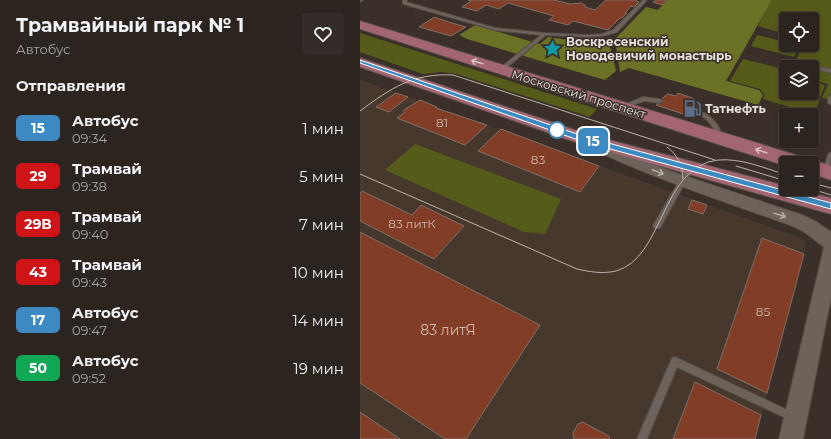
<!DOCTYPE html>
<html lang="ru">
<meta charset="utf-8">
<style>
body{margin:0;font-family:Montserrat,sans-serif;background:#342c28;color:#f1f3f6;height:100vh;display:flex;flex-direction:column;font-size:15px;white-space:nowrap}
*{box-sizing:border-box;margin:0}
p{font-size:13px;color:#a6a4a4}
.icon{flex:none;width:22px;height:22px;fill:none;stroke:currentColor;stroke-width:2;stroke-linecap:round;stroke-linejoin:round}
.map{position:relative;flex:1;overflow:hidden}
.side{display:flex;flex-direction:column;background:#2c241f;width:360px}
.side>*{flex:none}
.badge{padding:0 8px;border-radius:6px;font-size:14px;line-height:26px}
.buttons{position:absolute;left:419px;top:12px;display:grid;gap:8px}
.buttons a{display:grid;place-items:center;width:40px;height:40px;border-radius:4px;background:#2c241f;box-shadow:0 2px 6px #0003,0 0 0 1px #48413d;font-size:20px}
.map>.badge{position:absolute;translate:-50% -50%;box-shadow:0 0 0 2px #fff}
h2{padding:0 16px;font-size:15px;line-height:36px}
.round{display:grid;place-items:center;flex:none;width:42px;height:42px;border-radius:4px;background:#342c28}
.head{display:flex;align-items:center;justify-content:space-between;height:68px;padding:0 16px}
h1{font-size:19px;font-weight:700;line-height:30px}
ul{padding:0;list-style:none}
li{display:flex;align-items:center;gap:12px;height:48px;padding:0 16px}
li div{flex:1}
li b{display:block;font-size:15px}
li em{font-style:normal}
li .badge{min-width:44px;font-weight:700;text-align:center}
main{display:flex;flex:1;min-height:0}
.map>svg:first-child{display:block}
</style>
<main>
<section class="side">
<div class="head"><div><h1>Трамвайный парк № 1</h1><p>Автобус</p></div><a class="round"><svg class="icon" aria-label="heart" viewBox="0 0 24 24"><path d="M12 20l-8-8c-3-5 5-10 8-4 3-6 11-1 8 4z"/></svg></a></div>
<h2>Отправления</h2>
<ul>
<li><span class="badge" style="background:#3d8ac2;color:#fff">15</span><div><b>Автобус</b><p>09:34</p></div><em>1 мин</em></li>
<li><span class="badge" style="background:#ce1417;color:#fff">29</span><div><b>Трамвай</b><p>09:38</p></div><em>5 мин</em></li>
<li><span class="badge" style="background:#ce1417;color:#fff">29В</span><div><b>Трамвай</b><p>09:40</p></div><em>7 мин</em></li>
<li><span class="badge" style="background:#ce1417;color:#fff">43</span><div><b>Трамвай</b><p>09:43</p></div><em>10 мин</em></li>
<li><span class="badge" style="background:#3d8ac2;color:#fff">17</span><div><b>Автобус</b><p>09:47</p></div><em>14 мин</em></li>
<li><span class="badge" style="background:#10a855;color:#fff">50</span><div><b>Автобус</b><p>09:52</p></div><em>19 мин</em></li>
</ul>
</section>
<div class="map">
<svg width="471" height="439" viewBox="0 0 471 439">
<rect width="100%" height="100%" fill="#3a3029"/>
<path fill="#47382d" d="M1 80 446 240 444 254 395 439H0V81Z"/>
<path fill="#555c19" d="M412 0H471V100L462 98 468 84 452 80V67H433L443 45H452V19H426V34L398 26Z
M0 33 3 34 237 109 230 117 97 74 81 72 63 74 0 52Z
M397 35 426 42V45H440L434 57 391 46Z
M383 59 426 70V93H452V81L465 85 454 114 403 99 405 95 400 89 370 81Z
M55 144 201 199 185 234 164 232 25 170Z"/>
<path fill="#6a7225" d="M307 0H412L366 81 399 90 403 95 398 105 269 68 260 72 255 39 286 7 298 10Z
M115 25 180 44 188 37 250 46 256 71 245 80 107 39 99 35Z"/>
<path fill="#813d25" stroke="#7d706b" d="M108 0H194L210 4 222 3 225 5V7L235 10 246 0H277L276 1 279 2 274 7 271 6 265 13H267L262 18H260L248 30 213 21 208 25 189 20 194 16 148 3 139 9 126 5 117 11 102 7 111 1Z
M296 0H306L302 5 293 2Z
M74 17 89 22 106 27 91 36 59 27Z
M36 93 48 97 29 112 16 107Z
M318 93 335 99 333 101 342 104 340 108H342L335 118 296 105 307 94 316 96Z
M60 100 77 107 76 108 127 125 105 145 37 118 44 113V110Z
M426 121V133L420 130Z
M141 129 239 166 220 192 118 151Z
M2 191 52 215 61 205 104 226 74 259 0 221V193Z
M332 200 347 205 343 214 328 209Z
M0 232 180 325 106 439H85L0 383Z
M402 238 444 254 407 393 357 369Z
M335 382 401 415 395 439H313Z
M0 412 40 439H0Z
M223 422 250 437 249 439H214L213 433 218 424Z"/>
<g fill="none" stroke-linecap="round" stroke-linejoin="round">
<defs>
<path id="service" d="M0 0H3L0 2Z
M43 0H47L46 2 135 28 185 33 228 35 242 34 253 30 283 0H287L257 32 243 36 228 37 186 35 141 72 139 71V69L181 35 135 30 43 4Z
M446 65 471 69V73L452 68V67H446Z
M471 95V105L468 103V97Z
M283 97 300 99 303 101 300 103 284 101 264 108 262 109 259 107Z
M339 111C353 116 359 125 363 138L362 139H358C352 126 351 120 337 114V112Z
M471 152C471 159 471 170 466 174L463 172 468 154Z
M328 166H332L333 168 300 228H294L293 226 294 224Z
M315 357 436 414 438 417 436 420 433 422 430 420 317 367 287 439H277L312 358Z"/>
<path id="tertiary" d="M227 136 310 171 442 215 455 221 471 232V297L443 439H419L464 247 443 231 430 225C359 200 289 177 222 144L220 141 222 138Z"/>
<path id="primary" d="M0 21 446 158 448 162 452 160 471 166V180L452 174V163H426V166L0 29Z
M0 58 230 135 426 186V189H436L471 198V214L218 143 0 67Z"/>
</defs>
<use href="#service" stroke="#544c47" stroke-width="2"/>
<use href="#tertiary" stroke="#544c47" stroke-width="2"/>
<use href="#primary" stroke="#544c47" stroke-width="2"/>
<use href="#service" fill="#6d635b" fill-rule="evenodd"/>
<use href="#tertiary" fill="#6d635b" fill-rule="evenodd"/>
<use href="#primary" fill="#a26571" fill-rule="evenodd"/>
<path stroke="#b9b2ad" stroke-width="1" d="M0 111C31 88 53 73 93 75L355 160
M307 147C318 155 322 165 323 179
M376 166 426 181
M0 174 217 269C230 272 243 274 256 271 304 258 301 166 358 160 381 158 405 168 426 175
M452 183 471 188
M452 189 471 195"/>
</g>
<defs><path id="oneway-shaft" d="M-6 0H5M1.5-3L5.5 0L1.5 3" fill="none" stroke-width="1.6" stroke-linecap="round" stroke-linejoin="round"/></defs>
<g stroke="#d6c2c1">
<use href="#oneway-shaft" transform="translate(117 62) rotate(-163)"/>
<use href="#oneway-shaft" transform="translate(401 151) rotate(-162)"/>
</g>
<g stroke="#b6afa8">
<use href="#oneway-shaft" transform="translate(298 172) rotate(22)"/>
<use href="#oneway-shaft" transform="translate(420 215) rotate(18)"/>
</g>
<path fill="#3d8ac2" stroke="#fff" d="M0 60 226 137 471 203V209L221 141 0 63Z"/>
<defs>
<symbol id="sight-bare" viewBox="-9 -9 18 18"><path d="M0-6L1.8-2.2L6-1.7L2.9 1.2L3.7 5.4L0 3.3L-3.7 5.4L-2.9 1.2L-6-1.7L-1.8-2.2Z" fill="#0f9aa8" stroke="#3a3029" stroke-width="2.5" paint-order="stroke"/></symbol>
<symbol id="fuel-bare" viewBox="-9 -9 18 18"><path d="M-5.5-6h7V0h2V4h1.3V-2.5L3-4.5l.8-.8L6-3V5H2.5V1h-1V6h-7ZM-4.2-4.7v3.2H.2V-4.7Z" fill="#5c6f8a" stroke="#3a3029" stroke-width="2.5" paint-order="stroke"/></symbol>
</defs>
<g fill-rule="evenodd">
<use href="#sight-bare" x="180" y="36" width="25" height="25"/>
<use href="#fuel-bare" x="320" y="96" width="25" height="25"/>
</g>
<circle fill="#fff" stroke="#3d8ac2" stroke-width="2" cx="197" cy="130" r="8"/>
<g text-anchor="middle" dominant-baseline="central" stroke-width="3" stroke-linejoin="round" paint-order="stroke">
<g font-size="12" font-weight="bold" fill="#e7e1dc" stroke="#3a3029" text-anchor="start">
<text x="206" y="41">Воскресенский<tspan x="206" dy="14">Новодевичий монастырь</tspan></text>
<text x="345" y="108">Татнефть</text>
</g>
<g font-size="12" fill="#e7e1dc" stroke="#3a3029">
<text transform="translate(219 94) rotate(17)">Московский проспект</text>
</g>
<g font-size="12" fill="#ceb8ae">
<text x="82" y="122">81</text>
<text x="178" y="159">83</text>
<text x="52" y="223">83 литК</text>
<text x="403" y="311">85</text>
</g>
<g font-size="14" fill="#ceb8ae">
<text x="88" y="330">83 литЯ</text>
</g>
</g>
</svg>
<div class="buttons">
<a><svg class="icon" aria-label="locate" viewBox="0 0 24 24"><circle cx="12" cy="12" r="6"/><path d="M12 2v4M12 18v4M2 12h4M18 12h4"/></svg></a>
<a><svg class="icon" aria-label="layers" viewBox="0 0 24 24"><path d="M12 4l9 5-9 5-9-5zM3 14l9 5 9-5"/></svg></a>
<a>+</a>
<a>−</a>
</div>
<b class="badge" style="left:233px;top:141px;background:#3d8ac2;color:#fff">15</b>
</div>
</main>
